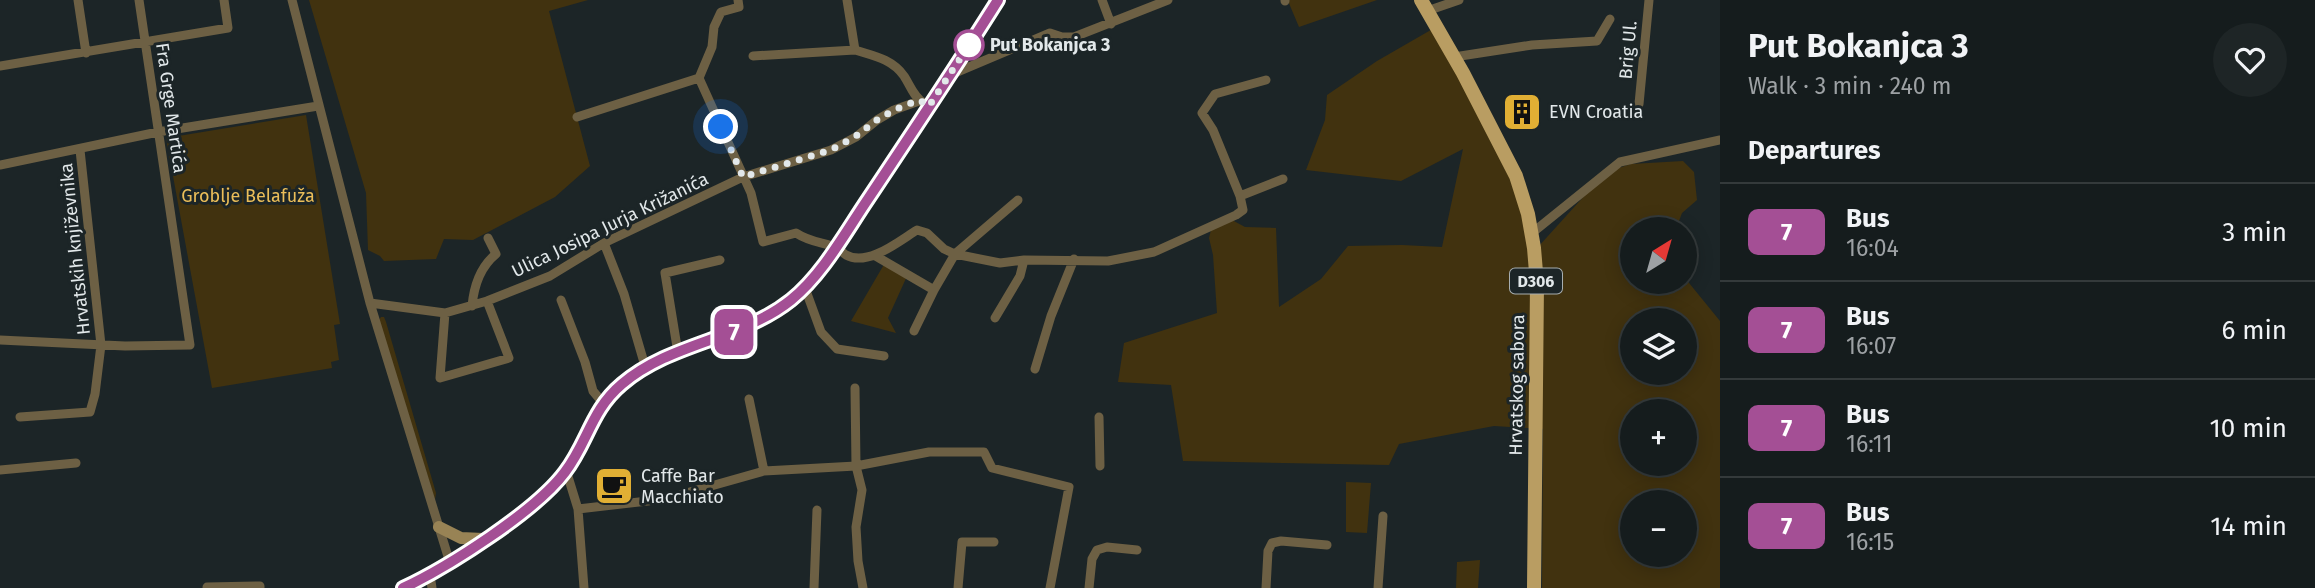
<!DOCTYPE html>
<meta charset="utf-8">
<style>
body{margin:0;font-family:"Fira Sans",sans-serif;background:#1e2526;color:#f1f3f6;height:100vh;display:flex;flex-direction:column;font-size:26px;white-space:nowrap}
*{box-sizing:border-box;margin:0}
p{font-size:23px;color:#9da1a4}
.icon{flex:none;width:38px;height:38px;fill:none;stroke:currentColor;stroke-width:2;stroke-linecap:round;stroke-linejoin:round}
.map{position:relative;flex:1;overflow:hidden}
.side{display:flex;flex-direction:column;background:#151c1d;width:595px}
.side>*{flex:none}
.badge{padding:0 14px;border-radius:10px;font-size:24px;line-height:46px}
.needle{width:46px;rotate:37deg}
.controls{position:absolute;left:1620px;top:217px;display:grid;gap:14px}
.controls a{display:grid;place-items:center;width:77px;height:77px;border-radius:50%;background:#151c1d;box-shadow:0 4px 18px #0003,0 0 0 2px #343a3b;font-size:35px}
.you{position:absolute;width:35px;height:35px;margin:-18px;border:5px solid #fff;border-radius:50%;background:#1a73e8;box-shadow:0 0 0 10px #1a73e833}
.map>.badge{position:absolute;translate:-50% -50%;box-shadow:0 0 0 4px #fff}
h2{padding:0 28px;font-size:26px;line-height:63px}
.round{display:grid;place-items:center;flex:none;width:74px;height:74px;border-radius:37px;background:#1e2526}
.headline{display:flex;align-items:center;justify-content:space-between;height:119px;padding:0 28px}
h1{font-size:33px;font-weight:700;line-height:52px}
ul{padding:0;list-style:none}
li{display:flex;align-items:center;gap:21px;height:98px;padding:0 28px;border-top:2px solid #343a3b}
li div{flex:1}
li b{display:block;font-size:26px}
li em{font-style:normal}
li .badge{min-width:77px;font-weight:700;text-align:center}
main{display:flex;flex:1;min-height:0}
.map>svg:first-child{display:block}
</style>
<main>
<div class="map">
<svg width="1720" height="588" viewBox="0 0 1720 588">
<rect width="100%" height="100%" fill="#1c2527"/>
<path fill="#41320f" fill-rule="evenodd" d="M309 0H588L549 11 590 166 555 197 473 240 444 239 436 259 384 261 380 256 368 250 366 193Z
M1290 0H1377L1299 27 1288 1Z
M1436 27 1516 176 1538 247 1606 172 1631 164 1683 161 1694 172 1697 200 1682 213 1676 229H1633V282H1685V278L1720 321V588H1542L1543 429 1494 426 1399 444 1389 465 1183 461 1171 385 1118 382 1124 343 1217 313 1213 255 1209 238 1211 230 1232 220 1245 227 1276 228 1279 307 1321 279 1348 246 1402 245 1442 247 1463 149 1401 181 1306 170 1325 120 1327 95 1377 61ZM1633 320H1685V373H1633ZM1633 411H1685V464H1633ZM1633 502H1685V555H1633Z
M306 115 340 324 334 325 339 360 331 362 332 368 212 388 166 138Z
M886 261 908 274 888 318 896 333 851 321Z
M381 317H384L386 322 436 493 435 500 379 320Z
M1346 482 1371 483 1367 533 1346 532Z
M1480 560 1478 588H1456L1457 562Z"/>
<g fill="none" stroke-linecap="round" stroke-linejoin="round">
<path stroke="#6d6044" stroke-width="9" d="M78 0 86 53
M292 0 370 303 450 563
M847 0 855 50C874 56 892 59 904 76 910 85 914 98 924 103
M1102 0 1111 24
M1285 0V1
M1427 11 1459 0
M753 56 855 50
M1454 57 1532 45 1597 41 1610 19
M0 66 228 28 224 0
M950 75 1050 33 1062 37H1074L1168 0
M699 78 712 47 714 27 721 12 739 7 738 0
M1639 104 1649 0
M577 117 699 78 751 193 763 242 796 233C808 241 819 242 832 246 839 247 841 252 846 255 868 267 899 241 917 230L927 233 944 249 955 254 1000 263 1024 260 1108 261 1154 252 1236 215 1243 210 1240 196 1283 179
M0 165 158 132 318 106
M1240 196 1213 130 1202 113 1215 94 1266 80
M1532 233 1620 162 1720 140
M604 243 624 294 645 366
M874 255 934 290 955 254 1018 200
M805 288 821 332 837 349 884 356
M561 300 585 362 593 391 603 403
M370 303 445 313 487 301 550 276 604 243 743 177 831 150 856 137 877 120 894 110 919 101
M472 306C474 285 480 267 496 254L488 238
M445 313 440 378 509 358 487 301
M995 318 1020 276 1024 260
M914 331 934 290
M0 340 125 346 190 345 139 0
M678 353 665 273 720 260
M1035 369 1051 316 1074 259
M855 388 856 466 862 490 856 527 858 561 863 588
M749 399 764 471
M20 417 90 412 95 394 101 345 80 150
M1099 417 1100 466
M0 470 76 463
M566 470 578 509 584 588
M578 509 665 499 764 471 856 466 929 452H984L992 468 1069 487 1050 588
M430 575 432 588
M207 587 260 586V588
M814 588 817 510
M958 588 962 542H994
M1089 588 1092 559 1097 550 1107 547 1137 550
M1266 588 1268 551 1272 543 1281 541 1327 545
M1378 588 1383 516"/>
<path stroke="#988355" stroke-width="12" d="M439 527 461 538 483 539
M403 588C434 574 461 555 489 536 515 518 546 498 565 472 588 442 591 410 622 384 671 342 741 340 791 300 823 274 848 229 871 195 914 130 957 65 998 0"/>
<path stroke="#b99d62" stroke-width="14" d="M1421 0 1463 73 1516 176 1528 214 1534 248 1537 284 1534 588"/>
</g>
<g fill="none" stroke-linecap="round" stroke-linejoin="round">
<defs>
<path id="line" d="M403 588C448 567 536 511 565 472 588 442 591 410 622 384 671 342 741 340 791 300 823 274 845 233 868 199 912 133 956 67 998 0"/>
</defs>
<use href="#line" stroke="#fff" stroke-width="16"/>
<use href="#line" stroke="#a44f95" stroke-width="10"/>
<path stroke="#e2e8ea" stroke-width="7" stroke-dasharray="0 12.6" d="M721 127 743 177 831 150 856 136 877 120 894 110 919 100 929 106 969 45"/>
</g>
<defs>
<symbol id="building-square" viewBox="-11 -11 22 22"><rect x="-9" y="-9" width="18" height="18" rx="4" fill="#e1af34" stroke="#1c2527"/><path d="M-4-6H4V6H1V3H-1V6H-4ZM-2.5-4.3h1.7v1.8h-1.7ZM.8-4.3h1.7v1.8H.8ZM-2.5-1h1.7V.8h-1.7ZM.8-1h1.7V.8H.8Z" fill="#111"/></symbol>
<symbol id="cafe-square" viewBox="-11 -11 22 22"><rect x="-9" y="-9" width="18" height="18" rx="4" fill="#e1af34" stroke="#1c2527"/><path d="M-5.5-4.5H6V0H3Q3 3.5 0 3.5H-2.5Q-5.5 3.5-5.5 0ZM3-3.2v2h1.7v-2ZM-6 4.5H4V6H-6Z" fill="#111"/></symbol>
</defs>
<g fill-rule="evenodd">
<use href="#building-square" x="1500" y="90" width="44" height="44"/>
<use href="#cafe-square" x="592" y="464" width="44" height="44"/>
</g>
<circle fill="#fff" stroke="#a44f95" stroke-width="3.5" cx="969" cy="45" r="14"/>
<g text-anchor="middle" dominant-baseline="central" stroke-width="6" stroke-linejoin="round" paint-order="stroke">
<rect fill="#1c2527" stroke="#a7aeb0" stroke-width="2" x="1510" y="268.5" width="52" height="25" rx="5"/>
<g font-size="16" font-weight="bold" fill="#e2e8ea">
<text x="1536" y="281">D306</text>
</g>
<g font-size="18" font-weight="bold" fill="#e2e8ea" stroke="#1c2527" text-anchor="start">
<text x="990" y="45">Put Bokanjca 3</text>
</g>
<g font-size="18" fill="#e2e8ea" stroke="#1c2527">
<text transform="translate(1628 50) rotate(-85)">Brig Ul.</text>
<text transform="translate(171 108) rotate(82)">Fra Grge Martića</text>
<text transform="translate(610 225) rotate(-26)">Ulica Josipa Jurja Križanića</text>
<text transform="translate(75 249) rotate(-96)">Hrvatskih književnika</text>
<text transform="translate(1517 385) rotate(-89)">Hrvatskog sabora</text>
</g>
<g font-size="18" fill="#e2e8ea" stroke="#1c2527" text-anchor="start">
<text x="1549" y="112">EVN Croatia</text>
<text x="641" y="476">Caffe Bar<tspan x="641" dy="21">Macchiato</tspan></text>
</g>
<g font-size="18" fill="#ebbe59" stroke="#1c2527">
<text x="248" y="196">Groblje Belafuža</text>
</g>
</g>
</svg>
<div class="controls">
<a><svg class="needle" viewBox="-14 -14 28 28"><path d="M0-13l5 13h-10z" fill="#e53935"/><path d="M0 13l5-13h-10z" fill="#9da1a4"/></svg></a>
<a><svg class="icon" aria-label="layers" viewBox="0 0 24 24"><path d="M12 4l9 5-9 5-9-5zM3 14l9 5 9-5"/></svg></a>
<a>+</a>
<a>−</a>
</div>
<div class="you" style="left:721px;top:127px"></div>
<b class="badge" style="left:734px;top:332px;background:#a44f95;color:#fff">7</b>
</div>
<section class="side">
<div class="headline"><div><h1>Put Bokanjca 3</h1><p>Walk · 3 min · 240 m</p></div><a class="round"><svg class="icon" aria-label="heart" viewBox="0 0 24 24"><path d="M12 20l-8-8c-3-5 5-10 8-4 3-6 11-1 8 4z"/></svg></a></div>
<h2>Departures</h2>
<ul>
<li><span class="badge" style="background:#a44f95;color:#fff">7</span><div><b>Bus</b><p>16:04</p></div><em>3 min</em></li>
<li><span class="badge" style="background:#a44f95;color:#fff">7</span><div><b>Bus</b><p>16:07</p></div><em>6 min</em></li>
<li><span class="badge" style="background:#a44f95;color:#fff">7</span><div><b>Bus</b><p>16:11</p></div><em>10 min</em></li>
<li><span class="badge" style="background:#a44f95;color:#fff">7</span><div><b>Bus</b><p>16:15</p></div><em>14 min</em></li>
</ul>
</section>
</main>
